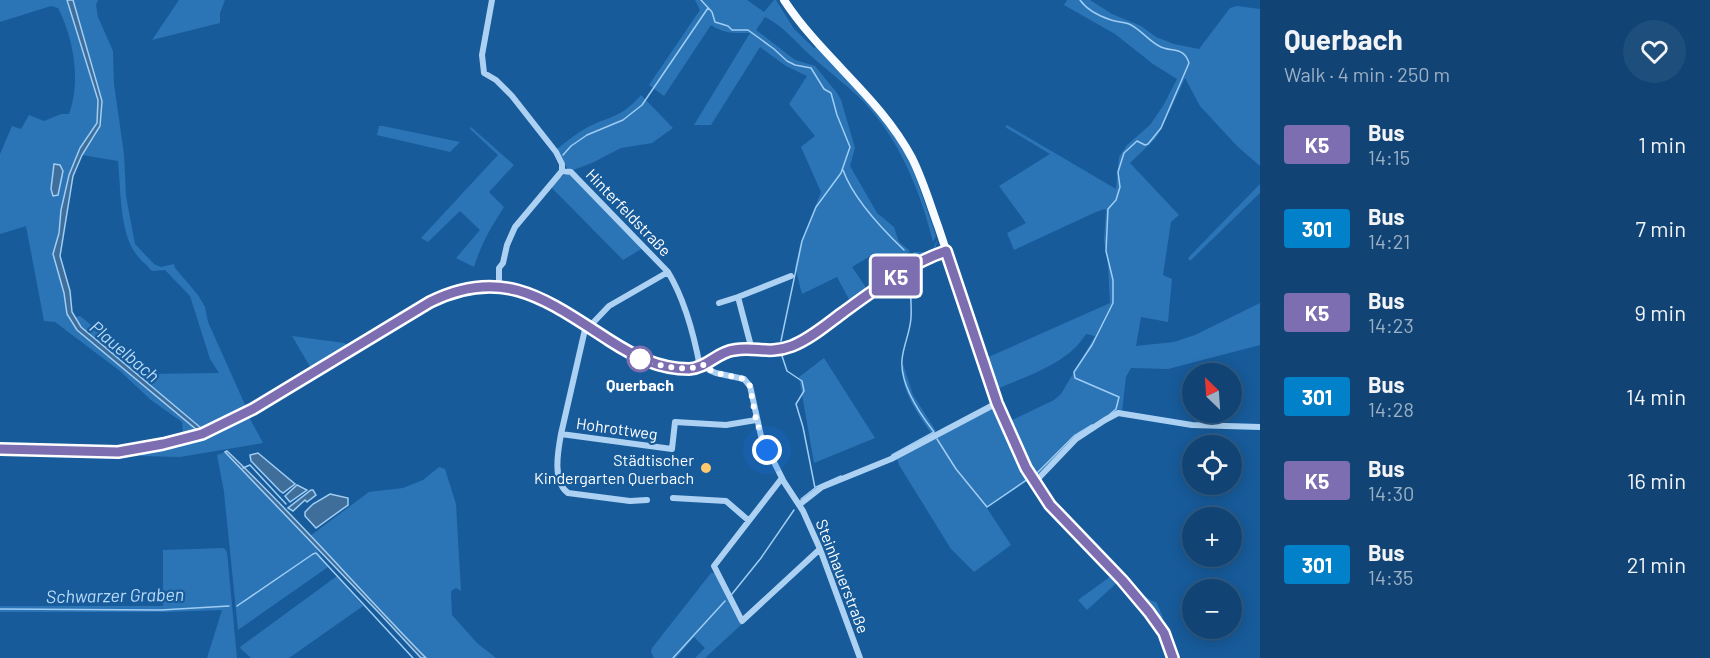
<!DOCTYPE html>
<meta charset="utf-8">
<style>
body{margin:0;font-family:Barlow,sans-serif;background:#1e4e7c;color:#f1f3f6;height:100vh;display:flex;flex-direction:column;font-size:22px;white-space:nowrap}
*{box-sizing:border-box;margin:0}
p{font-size:20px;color:#9cb0c5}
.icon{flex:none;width:33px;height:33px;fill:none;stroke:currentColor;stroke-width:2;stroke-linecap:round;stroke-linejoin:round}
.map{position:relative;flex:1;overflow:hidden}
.details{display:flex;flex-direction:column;background:#114474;width:450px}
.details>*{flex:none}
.badge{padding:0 12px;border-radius:4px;font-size:21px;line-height:39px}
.needle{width:39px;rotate:335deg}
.controls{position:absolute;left:1182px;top:363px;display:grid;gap:12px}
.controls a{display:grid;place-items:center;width:60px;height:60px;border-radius:50%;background:#114474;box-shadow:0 3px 15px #0003,0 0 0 2px #305c86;font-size:30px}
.you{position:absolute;width:30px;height:30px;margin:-15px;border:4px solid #fff;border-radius:50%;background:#1a73e8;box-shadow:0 0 0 9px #1a73e833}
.map>.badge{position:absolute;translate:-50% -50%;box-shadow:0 0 0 3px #fff}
.round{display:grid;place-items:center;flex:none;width:63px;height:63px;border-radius:32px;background:#1e4e7c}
.summary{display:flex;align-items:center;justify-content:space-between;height:102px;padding:0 24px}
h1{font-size:28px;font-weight:700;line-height:45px}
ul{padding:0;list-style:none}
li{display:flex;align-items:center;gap:18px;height:84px;padding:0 24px}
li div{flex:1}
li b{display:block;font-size:22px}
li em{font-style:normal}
li .badge{min-width:66px;font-weight:700;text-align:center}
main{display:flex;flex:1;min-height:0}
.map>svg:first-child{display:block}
</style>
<main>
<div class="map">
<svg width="1260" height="658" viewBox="0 0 1260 658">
<rect width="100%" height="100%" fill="#175b9a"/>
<path fill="#2b75b7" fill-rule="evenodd" d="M0 0H67L98 100 97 123 74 161 72 171 69 175 61 210 57 241 67 314 77 330 197 430 183 435 182 422 151 400 120 371 55 322 44 321 26 226 0 234V154L12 126 21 129 29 115 44 121 61 114H69C81 82 74 39 58 8L51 6 0 22ZM63 171 58 195 51 189 52 177Z
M73 0H98L96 5 98 17 113 51 114 84 124 154 126 196 135 244 154 264 161 267 174 264 175 268 198 295 205 307 208 322 246 407 201 428 81 327 75 317 80 316 122 350 147 374 219 373 210 359 190 296 165 270 152 271C147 265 140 260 136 254 119 231 121 188 118 161L82 155 95 136 102 101Z
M179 0H225L220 13V23L152 40Z
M695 0H747L764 12 774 0H776L794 29 814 48 817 46 888 124 911 163 936 236 933 242C921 194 903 148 871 110 853 89 830 73 810 55 795 41 783 26 765 17L756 30 795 60 815 66 837 93 841 100 855 148 850 166 877 213 894 227 899 242 910 251 888 276 872 255 852 267 867 289 851 303 837 277 802 294 795 267 800 245 821 192 801 147 815 136 789 104 807 76 786 66 760 47 711 125H694L750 33C735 33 724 34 711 25L664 96 649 85 700 10Z
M1067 0H1090L1112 14 1141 26 1156 37 1174 44 1199 49 1230 8 1237 6 1260 9V166L1237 146 1200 106 1185 78 1162 128 1155 139 1130 163 1179 215 1171 222 1163 275 1172 279 1168 322 1141 317 1136 346 1174 342 1195 335 1260 303V345L1168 369 1131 368 1126 377 1122 411 1101 420 1036 476 1032 474 1019 451 1008 422 1054 400 1061 394 1095 336 1086 334C1068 364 1026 376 995 390L984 359 1110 303 1108 265 1104 240 1106 210 1105 209 1096 212 1014 250 1007 233 1026 223 999 186 1050 154 1005 127 1007 125 1116 189 1119 157 1127 145 1150 125 1163 106 1177 79 1153 64 1115 34 1064 5Z
M641 95 673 128 652 143 621 148 592 163 573 170H568L557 149C567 141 577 133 588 127 612 115 621 118 641 95Z
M379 126H383L460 142 450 152 377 135Z
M471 127 514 165 489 192 504 207C491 227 481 244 474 267L456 258 480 230 460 211 428 242 421 238 498 155 470 129Z
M566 174 572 176 643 248 623 260 551 187 561 177Z
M1260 184V193L1190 261 1188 258Z
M937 240C937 258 910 264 896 271L914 252H925L933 249Z
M292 336 344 343 351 346 312 370Z
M824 358 875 438 814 463 799 377Z
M903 364 913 395 936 431 931 433C918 414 899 388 903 364Z
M993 407 996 408 1029 480 987 508 1011 545 974 572 951 549 899 465 897 458Z
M249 417 263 443 180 457 141 456 140 453 195 439Z
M225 452 314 545 328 567 238 630 224 492 217 455Z
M439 467 445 469 456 504 461 591 456 588 451 591 452 615 477 643 496 658H426L310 536 369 492 403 488 423 480Z
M1045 492 1137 591 1152 601 1156 602 1163 617 1159 622 1056 508Z
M224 548 227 552 237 658H207L222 610 165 612H0V606H163V550Z
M711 573H715L742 624 705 658H695L705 648 694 637 676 658H654L651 652 652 648Z
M1114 574 1120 580 1087 610 1078 600Z
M337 576 363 606 289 658H251L241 649 240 647Z"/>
<path fill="#3f6e9b" stroke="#9fcdf4" stroke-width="1.5" d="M67 0H73L102 101 100 126 82 155 73 176 60 256 70 291 72 312 81 327 201 428 197 430 77 330 67 314 64 293 53 254 59 233 61 210 69 175 80 148 97 123 98 100Z
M54 164 60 165 63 171 58 195 53 196 51 189Z
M227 451C297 517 359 590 426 658H421L381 615 225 452Z
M258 453 295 484 283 493 280 491 251 461 250 455Z
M297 485 307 490 290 502 285 496Z
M311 490H313L316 495 307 502 305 500 293 511 288 508Z
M330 494 348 498V505L316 528 305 516V512L313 504Z"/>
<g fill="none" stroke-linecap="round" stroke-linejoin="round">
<path stroke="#9fcdf4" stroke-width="1.5" d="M701 0 712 12 715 22 728 26 732 30H748L774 49 787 61 795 65 811 68 824 89 831 93 837 115 850 147 841 173 816 207 802 241 781 341
M1080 0C1087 10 1099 16 1111 20 1117 22 1124 22 1129 24 1139 28 1149 41 1159 46 1172 53 1184 46 1189 63L1161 128 1148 144 1145 145 1137 141 1124 153 1118 172 1120 187 1116 200 1108 209 1106 251 1113 280V303L1092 345 1074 372 1075 378 1119 397 1116 409 1109 415
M563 155 571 146 587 135 623 120 642 105 708 8
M843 170C853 198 882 229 904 250
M781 353 787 371 802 381 804 391 796 404 803 427 815 488 801 499
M937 439 956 469 987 507 1028 479
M892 455 934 432C920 414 900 384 902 360 903 346 910 333 911 318 912 302 909 287 911 271
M243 468 250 465 286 504
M1035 475 1074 436 1092 425
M816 487 841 476
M732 594 761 558 794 510
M237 606 313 554 316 553 413 658
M0 609 161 610 229 606
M673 658 725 601"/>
<path stroke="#acd1f2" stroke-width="6" d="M492 0 482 55 484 73 496 80 512 96 556 152 562 164V171
M562 171 571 172 668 272C685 300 694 335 700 367
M499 287V268L503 263 507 245 515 227 562 171
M719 303 738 297
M586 325 561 434 672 449 675 422 726 425 756 420
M589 327 609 306 668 272
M752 350 738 297 791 276
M706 364 709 370 716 373 744 379 750 386 761 436 784 482 803 511 820 549 860 658
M561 434C558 451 552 481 568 493L630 501 647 500
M0 449 118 452 163 444 202 434 253 409 430 302 454 291 477 286 499 287 524 292 541 298 640 359 665 366 689 369 700 367 724 353 734 349 766 351 794 345 811 335 898 275 946 251
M782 478 714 566 742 621 820 549
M1034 483 1076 439 1105 420 1118 413 1192 425 1260 427
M673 498 726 501 748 520
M799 505 822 487 891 459 997 403"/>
<path stroke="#f7fbff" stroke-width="8" d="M784 0C822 58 879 96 912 158 923 180 930 204 938 226 956 279 972 333 991 386 1001 414 1011 444 1026 470 1066 538 1147 581 1173 658"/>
</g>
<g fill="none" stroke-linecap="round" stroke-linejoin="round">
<defs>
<path id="line" d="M0 449 118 452 163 444 202 434 253 409 430 302C504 265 548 301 609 340 634 356 658 369 689 369 707 368 717 352 734 350 756 346 768 355 792 346 810 339 826 325 841 314 874 290 908 264 946 251L997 403 1026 468 1050 505 1122 580 1149 612 1164 633 1173 658"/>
</defs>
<use href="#line" stroke="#fff" stroke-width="14"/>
<use href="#line" stroke="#7c6eb0" stroke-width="9"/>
<path stroke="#fff" stroke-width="6" stroke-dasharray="0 10.8" d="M640 359C660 366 686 373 706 364L710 370 716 373 744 379 750 386 756 420 767 450"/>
</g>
<circle fill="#fff" stroke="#7c6eb0" stroke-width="3" cx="640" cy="359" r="12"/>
<circle fill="#ffc96d" stroke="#175b9a" stroke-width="2" cx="706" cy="468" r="6"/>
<g text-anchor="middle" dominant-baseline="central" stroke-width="4.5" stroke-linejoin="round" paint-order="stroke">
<g font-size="16" fill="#fff" stroke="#175b9a">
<text transform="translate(629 212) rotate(46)">Hinterfeldstraße</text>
<text transform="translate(617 428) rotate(8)">Hohrottweg</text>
<text transform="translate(843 576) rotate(69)">Steinhauerstraße</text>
</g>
<g font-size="16" font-weight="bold" fill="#fff" stroke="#175b9a">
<text x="640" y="384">Querbach</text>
</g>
<g font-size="16" fill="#fff" stroke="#175b9a" text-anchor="end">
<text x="694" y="459">Städtischer<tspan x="694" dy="18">Kindergarten Querbach</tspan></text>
</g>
<g font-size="18" font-style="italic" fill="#b9dbf8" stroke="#175b9a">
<text transform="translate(125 351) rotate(40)">Plauelbach</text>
<text transform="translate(115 595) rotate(-1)">Schwarzer Graben</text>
</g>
</g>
</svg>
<div class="controls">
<a><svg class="needle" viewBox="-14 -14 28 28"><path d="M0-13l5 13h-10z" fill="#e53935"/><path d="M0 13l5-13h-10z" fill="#9cb0c5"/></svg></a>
<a><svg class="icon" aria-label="locate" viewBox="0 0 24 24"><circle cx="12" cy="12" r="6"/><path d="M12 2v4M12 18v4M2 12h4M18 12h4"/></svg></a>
<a>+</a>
<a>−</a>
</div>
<div class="you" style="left:767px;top:450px"></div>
<b class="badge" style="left:896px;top:276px;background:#7c6eb0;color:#fff">K5</b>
</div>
<section class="details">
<div class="summary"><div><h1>Querbach</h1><p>Walk · 4 min · 250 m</p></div><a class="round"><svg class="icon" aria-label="heart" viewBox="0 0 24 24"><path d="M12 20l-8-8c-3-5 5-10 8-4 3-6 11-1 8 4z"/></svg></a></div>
<ul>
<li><span class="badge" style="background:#7c6eb0;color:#fff">K5</span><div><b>Bus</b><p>14:15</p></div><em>1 min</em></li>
<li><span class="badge" style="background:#0081c9;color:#fff">301</span><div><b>Bus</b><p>14:21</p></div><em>7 min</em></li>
<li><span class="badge" style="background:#7c6eb0;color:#fff">K5</span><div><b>Bus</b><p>14:23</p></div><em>9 min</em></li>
<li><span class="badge" style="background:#0081c9;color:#fff">301</span><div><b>Bus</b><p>14:28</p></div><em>14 min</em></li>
<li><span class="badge" style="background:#7c6eb0;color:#fff">K5</span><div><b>Bus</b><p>14:30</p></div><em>16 min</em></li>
<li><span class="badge" style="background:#0081c9;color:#fff">301</span><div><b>Bus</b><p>14:35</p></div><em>21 min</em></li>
</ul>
</section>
</main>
